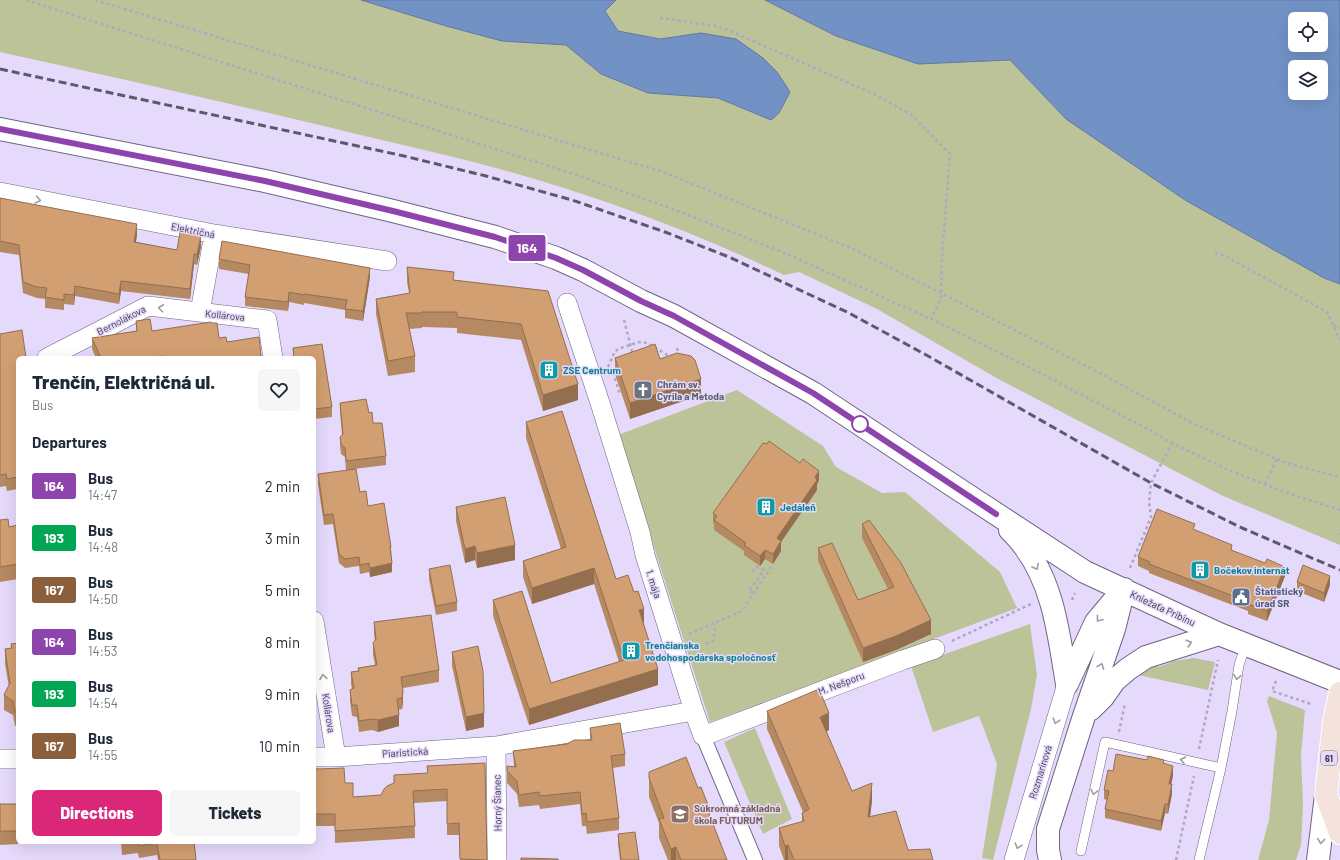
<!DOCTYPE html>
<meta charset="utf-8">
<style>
body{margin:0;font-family:Barlow,sans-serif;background:#f6f6f7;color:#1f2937;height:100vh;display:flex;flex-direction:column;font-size:15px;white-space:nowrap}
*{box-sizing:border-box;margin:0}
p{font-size:13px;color:#747a83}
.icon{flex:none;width:22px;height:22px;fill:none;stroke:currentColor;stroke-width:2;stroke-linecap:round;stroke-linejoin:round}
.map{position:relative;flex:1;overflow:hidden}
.side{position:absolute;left:16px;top:356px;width:300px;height:488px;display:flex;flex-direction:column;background:#fff;border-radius:6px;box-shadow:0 4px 16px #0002}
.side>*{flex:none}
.badge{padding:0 8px;border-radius:3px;font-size:14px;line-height:26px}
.buttons{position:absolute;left:1288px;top:12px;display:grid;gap:8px}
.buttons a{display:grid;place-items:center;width:40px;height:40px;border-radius:6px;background:#fff;box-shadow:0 4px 16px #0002;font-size:20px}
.map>.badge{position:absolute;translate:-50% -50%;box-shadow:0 0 0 2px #fff}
h2{padding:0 16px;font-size:15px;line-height:36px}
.round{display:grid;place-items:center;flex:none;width:42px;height:42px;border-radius:6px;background:#f6f6f7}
.overview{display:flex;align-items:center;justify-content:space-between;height:68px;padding:0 16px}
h1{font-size:19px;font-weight:800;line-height:30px}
.button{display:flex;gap:8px;margin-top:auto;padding:8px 16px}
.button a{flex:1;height:46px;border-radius:6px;background:#db2777;color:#fff;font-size:16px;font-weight:800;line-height:46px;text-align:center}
.button a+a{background:#f6f6f7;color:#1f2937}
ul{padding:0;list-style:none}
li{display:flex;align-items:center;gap:12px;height:52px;padding:0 16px}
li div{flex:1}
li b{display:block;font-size:15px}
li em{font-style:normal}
li .badge{min-width:44px;font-weight:700;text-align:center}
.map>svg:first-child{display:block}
</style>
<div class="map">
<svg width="1340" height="860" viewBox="0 0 1340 860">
<rect width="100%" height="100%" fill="#e6dafc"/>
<path fill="#bdc399" d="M0 0H361L446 26 502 41 566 44 601 74 648 93 718 98 771 120 701 33 660 39 618 31 605 11 616 0H765L836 36 918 64 1010 60 1066 119 1324 278 1340 284V545L1223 496 1000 380 877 309 799 272 784 275C691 231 595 195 496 168 441 153 384 141 328 127 219 101 110 76 0 52Z
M737 390 823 446 836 467 882 493 905 492 1000 572 1017 608 710 722 618 435Z
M1030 624 1037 675 1031 709 993 860 982 858 997 764 979 716 933 732 911 666Z
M1194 658 1215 662 1208 690 1133 674 1156 661 1159 667 1174 661Z
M1269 696 1305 710 1301 755 1303 805 1301 845 1296 860H1258L1269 820 1277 733 1267 701Z
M755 728 792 819 763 834 724 742Z"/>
<path fill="#7292c6" stroke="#6277a0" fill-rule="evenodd" d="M361 0H616L605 11 618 31 660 39 701 33 736 39 763 58 777 72 790 92 779 113 771 120 718 98 648 93 601 74 566 45 502 41 446 26Z
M765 0H1340V284L1324 278 1185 200 1066 119 1010 60 918 64 836 36ZM1295 19H1321V45H1295ZM1295 67H1321V93H1295Z"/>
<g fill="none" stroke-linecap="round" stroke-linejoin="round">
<defs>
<path id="service" d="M1081 851 1105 742 1221 768
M1199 860 1221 768 1232 711 1239 665 1246 644"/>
<path id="pedestrian" d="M703 736 755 860"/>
<path id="minor" d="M0 192 214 234 387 261
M567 303 601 406 640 532 645 555 694 711 703 736 903 660 935 649
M200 312 214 234
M47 358 148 306 267 320 273 358
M314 621 336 757
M496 746 497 860
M314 757H336L496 746 694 711
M0 759H18
M1014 860 1067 684"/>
<path id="secondary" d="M0 129 265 181 393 211 495 237 556 258 583 270 641 301 674 316 813 393 949 483 1085 572 1219 634 1340 682
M1010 530C1015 535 1020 540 1024 546 1054 585 1059 637 1067 684
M1067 684 1096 622 1122 591
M1091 709 1103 697 1115 680 1128 669 1146 657 1219 634
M1050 860 1048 850V829L1084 716 1114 629 1124 589
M1318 860 1326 795"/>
<path id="primary" d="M1340 693 1334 721 1326 795 1340 833"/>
</defs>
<use href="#service" stroke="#706482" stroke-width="10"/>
<use href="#pedestrian" stroke="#706482" stroke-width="16"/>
<use href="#minor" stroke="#706482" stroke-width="20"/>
<use href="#secondary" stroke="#706482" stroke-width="24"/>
<use href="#primary" stroke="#fff" stroke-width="24"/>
<path stroke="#b1a7c3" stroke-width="2.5" stroke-dasharray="3 3" stroke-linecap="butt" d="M26 0 574 174 670 208 780 251 931 319 1032 369 1150 430 1172 443 1233 472 1285 492 1340 510
M95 0 663 172 851 248 1100 373 1194 424 1286 463 1340 477
M660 18 717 26 728 30 874 94 912 115 950 154 942 257 941 298 931 319
M1215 253 1225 256 1327 312 1340 340
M624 320 633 355
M1334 325 1340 328
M677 348 679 355
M608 367 615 351 621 348 639 342 647 343 671 357
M618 370 613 372 620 395
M1265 484 1277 459
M1340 533V534
M1130 568 1151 517 1149 502 1151 483 1172 443
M752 572 757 567 764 570 749 591 753 593
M1072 600 1075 593
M689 634 742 611 773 564
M952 641 1031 604
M706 644 713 641 715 631 714 624
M1276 681 1272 691 1311 704
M1119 732 1125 703
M1199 749 1218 660
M1176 860 1194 776"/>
<use href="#service" stroke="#fff" stroke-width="9"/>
<use href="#pedestrian" stroke="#fff" stroke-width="14"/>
<use href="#minor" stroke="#fff" stroke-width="19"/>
<use href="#secondary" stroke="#fff" stroke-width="22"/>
<use href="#primary" stroke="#f4e2dd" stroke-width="22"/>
<path stroke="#5e586a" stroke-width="3" stroke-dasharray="8 4" stroke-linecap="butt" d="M0 69 404 156 486 176 572 200 665 232 729 257 849 313 928 356 1151 483 1242 528 1340 570"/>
</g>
<path fill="#b58962" d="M0 198 137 235 136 242 177 250 201 247 197 265 194 264 190 299 121 291 119 304 75 296 74 305 64 304V310L45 308V299L37 298 23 293 19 255 0 252Z
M219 259 370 277 363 321 345 318V310L304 303V305L289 302 288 311 245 306V297L249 274 219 269Z
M407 267 454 280 548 291 578 400 543 411 521 340 457 333V328L422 327V328L409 329 415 356V372L388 376 376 314V299L409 293 407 282Z
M136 321 152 331 219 338 261 356V358H96L92 349V338L136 331Z
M0 334 18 358V489L7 491 6 486 0 487Z
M322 344 332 407V417L314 419V358H293V348Z
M615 358 701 395 630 419 615 374Z
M340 403 369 413 386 456V465L346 470 345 457 341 454 340 446V437L342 435 340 412Z
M526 422 616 579 644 625 658 685 529 725 493 616V600L551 683 619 662 594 584 532 604 523 577V561L561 549 526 438Z
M318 474 360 492 391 547 392 572 370 577 369 572 360 574 359 566 345 568 339 563 333 524 324 525 318 484Z
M819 480 817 484V490L781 542V551L773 564 765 559 760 566 744 555V551L714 530V524L713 523V513Z
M456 507 515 560 477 568 475 560 465 563 456 521Z
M0 520 9 527 18 525V579L0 582Z
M862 524 931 634 896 650 863 662 818 561V548L858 600 888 589 862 538Z
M1195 530 1232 551 1285 576 1267 621 1248 614V611L1149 573V571L1138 566V557Z
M429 569 457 602V611L436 615 429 579Z
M1297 582 1330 585 1324 602 1297 591Z
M374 622 439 670V682L403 688V702L402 709 399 710V726L378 732 372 730 359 732 357 717 352 716 350 701V690L352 689 351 684V672L358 671V668L375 665 373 655V643L375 641 374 634Z
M18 643V725L15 726 13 715 4 710V695L9 687 5 664V649L11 648V644Z
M452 652 484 727 466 731 452 666Z
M767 711 829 730 826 732 852 791 872 800 870 817 908 850 933 860H784L779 846V828L802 822V813L803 812 767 729Z
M590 728 625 754V766L613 768 619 818V830L587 834 586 826H582L580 804 540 809 539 805 519 807 517 794 507 783V766L514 767 513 751 590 740Z
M485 763 487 860H460L459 835H447V801L414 803 415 838 335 843V826H314V768L345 783 353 797 381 795 394 783V775L427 773Z
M1164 764 1173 776 1171 784 1172 794 1168 814 1165 813 1161 831 1105 818V809L1107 800 1104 799V790L1113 771Z
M649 772 698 788 727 860H668L659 838V823L649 797Z
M0 804H18V844L0 845Z
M618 834 639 860H620L618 844Z
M121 842H194L196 860H158L157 855 139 858 138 853 122 855Z"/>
<path fill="#936f50" d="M137 224V235L134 252V242Z
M201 236V247L197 265V254Z
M194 254V264L190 299V289Z
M370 268V277L363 321V311Z
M121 281V291L119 304V294Z
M75 286V296L74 305V295Z
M289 292V302L288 311V302Z
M701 379V395L630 419V403Z
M578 384V400L543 411V395Z
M819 471V480L817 484V490L781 542V551L773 564V554L777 538Z
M515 545V560L477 568V553Z
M475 546V560L465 563V549Z
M765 550V559L760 566V556Z
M392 563V572L370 577V568Z
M1285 567V576L1267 621V611Z
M594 568V584L532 604V588Z
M1330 576V585L1324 602V593Z
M644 609V625L639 610Z
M931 620V634L896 650 863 662V648Z
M658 669V685L529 725V709Z
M403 691V702L402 709V698Z
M484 713V727L466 731V717Z
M829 713V730L820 734V717Z
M399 715V726L378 732V720Z
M1173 766V776L1169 793V784Z
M872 783V800L868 835V817Z
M1172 784V794L1168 814V804Z
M1165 804V813L1161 831V821Z
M710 810V828L708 811Z
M788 845V860H785V846Z
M676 847V860H671V849Z"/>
<path fill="#d29f72" stroke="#936f50" d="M0 198 137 224 134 242 177 250 180 232 201 236 197 254H194L190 289 121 281 119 294 75 286 74 295 64 294V300L45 297 47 288 37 287 23 282 19 245 0 241Z
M222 241 370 268 363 311 345 309 347 300 304 294V295L289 292 288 302 245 297 250 265 219 259Z
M407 267 454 272 453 280 548 291 578 384 543 395 521 324 457 317V312H422V313H406L415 356 388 361 376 299 410 293Z
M150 319 152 331 211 322 212 323H217L219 338 226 337 227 342 259 337 261 356 249 358H162V356L156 357V358H101L92 338 137 331 136 321Z
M22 330 26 358H18V369H17L18 375V477L7 479 6 474 0 475V334Z
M322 344 332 407 314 409V358H294L293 348Z
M655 344 660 359 677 353 691 356 695 360 701 379 630 403 615 358Z
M366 399 369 413 372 412 373 423H382L386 456 346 461 345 448 341 444 340 437 343 434 340 403Z
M562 411 616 579 628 575 634 592 638 591 644 609 639 610 658 669 529 709 493 600 522 591 551 683 624 660 594 568 532 588 523 561 566 547 526 422Z
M769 441 800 463 803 459 819 471 815 477 817 480 777 538 781 541 773 554 765 550 760 556 744 545 746 543 714 520 717 516 713 513 763 443 767 444Z
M356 469 360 492 366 491 368 506 384 503 391 547H390L392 563 370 568 369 563 360 565 359 557 345 559 339 554 333 514 324 515 318 474Z
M505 497 515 545 477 553 475 546 465 549 456 507Z
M1157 509 1195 524 1193 529 1232 545 1231 550 1265 563 1267 559 1285 567 1267 611 1248 604 1249 602 1149 564 1150 562 1138 557Z
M8 519 9 527 18 525V564L0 567V520Z
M869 520 901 563 931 620 896 636 863 648 818 548 832 543 858 600 894 587 862 524Z
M450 565 457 602 436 606 429 569Z
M1303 565 1330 576 1324 593 1297 582Z
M431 615 439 670 401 677 403 691 402 698 397 699 399 715 378 720 372 719 359 721 357 705H352L350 690 354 688 351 672 359 671 358 668 377 665 373 643 376 639 374 622Z
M18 643V711L15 712 13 701 4 695 10 683 5 649 12 648 11 644Z
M478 646 483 671 484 713 466 717 452 652Z
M819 689 829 713 820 717 852 791 872 783 868 817 896 811 908 850 930 849 933 860H794L788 845 785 846 779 828 804 821 802 813 809 809 767 711Z
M620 723 625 754 611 756 619 818 587 822 586 813 582 814 580 792 540 796 539 792 519 795 517 781 507 771V766L516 767 513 751 567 744 574 740H592L590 728Z
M1116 754 1147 760 1148 756 1164 760 1163 763 1173 766 1169 784H1172L1168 804H1165L1161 821 1105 809 1109 791 1104 790 1108 770 1113 771Z
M686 757 698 788 701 787 710 810 708 811 727 860H681L676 847 671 849 659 819 664 818 649 778V772Z
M485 763 487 860 460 859 459 823 447 824V789L413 791 415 826 335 831V814H314V768L318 769 344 768 345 783H353V797L381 795 384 789 387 786 394 783V775L428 773 427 766Z
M0 804H18V820H16L18 831H0Z
M635 832 639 860H621L618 834Z
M138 842H194L196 860H160L157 843 139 846Z
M521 858 558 859V860H521Z"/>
<defs><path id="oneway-chevron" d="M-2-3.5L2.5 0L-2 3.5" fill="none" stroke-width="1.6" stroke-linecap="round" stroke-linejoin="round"/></defs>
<g stroke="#9e9ca2">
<use href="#oneway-chevron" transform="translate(38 200) rotate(11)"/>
<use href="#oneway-chevron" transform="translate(161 308) rotate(-173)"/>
<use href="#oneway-chevron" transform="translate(1036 567) rotate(61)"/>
<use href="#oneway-chevron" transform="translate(1099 619) rotate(128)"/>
<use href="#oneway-chevron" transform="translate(1189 643) rotate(-16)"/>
<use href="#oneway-chevron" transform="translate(1101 666) rotate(-70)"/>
<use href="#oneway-chevron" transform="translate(323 677) rotate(-99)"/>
<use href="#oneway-chevron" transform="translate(1237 677) rotate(99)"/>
<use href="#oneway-chevron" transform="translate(1056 721) rotate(107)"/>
<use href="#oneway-chevron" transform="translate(1183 760) rotate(-167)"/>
<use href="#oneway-chevron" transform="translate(1094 792) rotate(103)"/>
<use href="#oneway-chevron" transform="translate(1321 841) rotate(96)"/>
<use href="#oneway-chevron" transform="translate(1018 846) rotate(107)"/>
</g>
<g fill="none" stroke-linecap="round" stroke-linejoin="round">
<defs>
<path id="line" d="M0 129 265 181 393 211 495 237 556 258 583 270 641 301 674 316 813 393 996 514"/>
</defs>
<use href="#line" stroke="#fff" stroke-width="9"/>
<use href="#line" stroke="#8e44ad" stroke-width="6"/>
</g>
<defs>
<symbol id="building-square" viewBox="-11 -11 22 22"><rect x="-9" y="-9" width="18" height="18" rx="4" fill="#0f9aa8" stroke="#e6dafc"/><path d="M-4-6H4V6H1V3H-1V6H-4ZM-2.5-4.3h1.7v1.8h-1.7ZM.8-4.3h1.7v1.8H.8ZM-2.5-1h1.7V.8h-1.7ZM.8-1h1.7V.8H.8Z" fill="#fff"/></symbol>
<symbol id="church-square" viewBox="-11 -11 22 22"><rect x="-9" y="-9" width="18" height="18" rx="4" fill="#6b7280" stroke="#e6dafc"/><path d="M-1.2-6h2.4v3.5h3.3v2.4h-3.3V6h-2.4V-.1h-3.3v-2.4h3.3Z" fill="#fff"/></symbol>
<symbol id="civic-square" viewBox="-11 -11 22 22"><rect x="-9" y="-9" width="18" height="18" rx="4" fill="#5c6f8a" stroke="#e6dafc"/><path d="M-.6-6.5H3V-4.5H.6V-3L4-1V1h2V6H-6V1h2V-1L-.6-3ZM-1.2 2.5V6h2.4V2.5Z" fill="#fff"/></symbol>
<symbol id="school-square" viewBox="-11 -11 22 22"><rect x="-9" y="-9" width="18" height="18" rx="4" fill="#8d6e63" stroke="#e6dafc"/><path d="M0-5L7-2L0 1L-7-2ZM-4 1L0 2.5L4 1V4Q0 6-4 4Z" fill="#fff"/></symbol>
</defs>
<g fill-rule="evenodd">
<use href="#building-square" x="538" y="359" width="22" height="22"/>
<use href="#church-square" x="632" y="379" width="22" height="22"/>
<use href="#building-square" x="755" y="496" width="22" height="22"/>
<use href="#building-square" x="1189" y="559" width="22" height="22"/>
<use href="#civic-square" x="1230" y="586" width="22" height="22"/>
<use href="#building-square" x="620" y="640" width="22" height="22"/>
<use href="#school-square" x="669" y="803" width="22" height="22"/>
</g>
<circle fill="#fff" stroke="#8e44ad" stroke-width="2" cx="860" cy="424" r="8"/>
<g text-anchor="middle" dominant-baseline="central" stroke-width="3" stroke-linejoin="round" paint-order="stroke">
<rect fill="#e6dafc" stroke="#70697d" stroke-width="1" x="1321" y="751" width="16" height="14" rx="3"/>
<g font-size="9" font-weight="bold" fill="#3d3846">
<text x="1329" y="758">61</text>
</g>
<g font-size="10" fill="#3d3846" stroke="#e6dafc">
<text transform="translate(193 230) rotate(11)">Električná</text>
<text transform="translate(225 315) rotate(6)">Kollárova</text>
<text transform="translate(121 320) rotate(-27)">Bernolákova</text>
<text transform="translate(654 584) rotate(72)">1. mája</text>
<text transform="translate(1163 608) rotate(25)">Kniežaťa Pribinu</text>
<text transform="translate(841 683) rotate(-21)">M. Nešporu</text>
<text transform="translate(329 713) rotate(81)">Kollárova</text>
<text transform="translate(405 752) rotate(-4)">Piaristická</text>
<text transform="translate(1040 772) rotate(-73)">Rozmarínová</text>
<text transform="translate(497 803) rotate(-91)">Horný Šianec</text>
</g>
<g font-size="10" font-weight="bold" fill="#0d838f" stroke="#e6dafc" text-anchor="start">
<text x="563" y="370">ZSE Centrum</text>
<text x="780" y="507">Jedáleň</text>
<text x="1214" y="570">Bočekov internát</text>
<text x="645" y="645">Trenčianska<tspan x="645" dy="12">vodohospodárska spoločnosť</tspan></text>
</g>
<g font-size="10" font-weight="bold" fill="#5b616d" stroke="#e6dafc" text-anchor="start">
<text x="657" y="384">Chrám sv.<tspan x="657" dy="12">Cyrila a Metoda</tspan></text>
</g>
<g font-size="10" font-weight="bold" fill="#4e5e75" stroke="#e6dafc" text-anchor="start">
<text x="1255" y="591">Štatistický<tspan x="1255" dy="12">úrad SR</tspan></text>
</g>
<g font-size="10" font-weight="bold" fill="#785e54" stroke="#e6dafc" text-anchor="start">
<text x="694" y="808">Súkromná základná<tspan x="694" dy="12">škola FUTURUM</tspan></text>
</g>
</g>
</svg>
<div class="buttons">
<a><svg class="icon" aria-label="locate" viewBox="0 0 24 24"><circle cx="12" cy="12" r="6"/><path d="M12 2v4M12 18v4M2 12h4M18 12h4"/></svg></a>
<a><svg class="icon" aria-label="layers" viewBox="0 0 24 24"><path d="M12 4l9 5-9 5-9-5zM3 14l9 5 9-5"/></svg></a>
</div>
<b class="badge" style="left:527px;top:248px;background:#8e44ad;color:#fff">164</b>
<section class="side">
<div class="overview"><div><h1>Trenčín, Električná ul.</h1><p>Bus</p></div><a class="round"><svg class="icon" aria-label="heart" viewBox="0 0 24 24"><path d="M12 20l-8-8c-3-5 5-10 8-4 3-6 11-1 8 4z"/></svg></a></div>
<h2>Departures</h2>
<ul>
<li><span class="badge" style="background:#8e44ad;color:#fff">164</span><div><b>Bus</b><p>14:47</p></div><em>2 min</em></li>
<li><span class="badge" style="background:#00a651;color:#fff">193</span><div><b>Bus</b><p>14:48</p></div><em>3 min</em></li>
<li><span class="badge" style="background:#8b5e3c;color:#fff">167</span><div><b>Bus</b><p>14:50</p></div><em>5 min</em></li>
<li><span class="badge" style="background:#8e44ad;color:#fff">164</span><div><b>Bus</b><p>14:53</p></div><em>8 min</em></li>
<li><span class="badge" style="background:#00a651;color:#fff">193</span><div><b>Bus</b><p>14:54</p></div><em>9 min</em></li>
<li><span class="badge" style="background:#8b5e3c;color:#fff">167</span><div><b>Bus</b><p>14:55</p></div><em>10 min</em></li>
</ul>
<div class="button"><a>Directions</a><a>Tickets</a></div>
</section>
</div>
